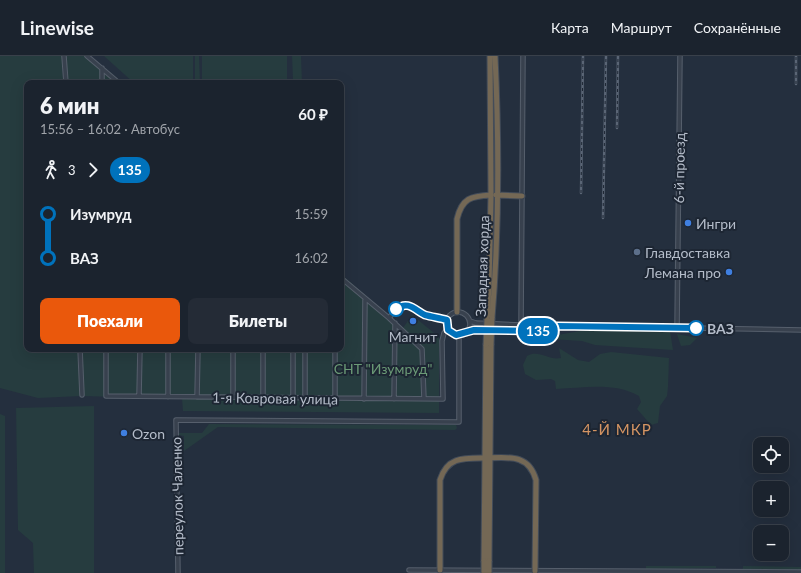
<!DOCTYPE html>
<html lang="ru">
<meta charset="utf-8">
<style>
body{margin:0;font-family:Lato,sans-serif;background:#242b36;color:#f1f3f6;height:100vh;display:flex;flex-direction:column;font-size:15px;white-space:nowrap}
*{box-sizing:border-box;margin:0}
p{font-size:13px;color:#a0a4aa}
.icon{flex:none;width:22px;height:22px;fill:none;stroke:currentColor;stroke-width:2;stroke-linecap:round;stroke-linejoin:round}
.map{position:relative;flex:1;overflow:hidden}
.drawer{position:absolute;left:24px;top:24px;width:320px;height:272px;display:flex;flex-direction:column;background:#1b232e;border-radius:8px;box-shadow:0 4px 16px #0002,0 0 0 1px #39404a}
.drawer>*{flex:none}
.badge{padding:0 8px;border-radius:13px;font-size:14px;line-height:26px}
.tools{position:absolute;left:753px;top:381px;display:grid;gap:8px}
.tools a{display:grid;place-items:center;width:36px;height:36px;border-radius:8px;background:#1b232e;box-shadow:0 4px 16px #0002,0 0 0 1px #39404a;font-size:20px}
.map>.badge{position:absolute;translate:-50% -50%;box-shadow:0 0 0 2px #fff}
.legs{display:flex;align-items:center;gap:6px;height:44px;padding:0 16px;font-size:13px}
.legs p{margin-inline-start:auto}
.headline{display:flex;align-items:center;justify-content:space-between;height:68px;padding:0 16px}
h1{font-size:22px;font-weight:800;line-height:30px}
.primary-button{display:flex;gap:8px;margin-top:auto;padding:8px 16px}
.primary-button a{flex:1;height:46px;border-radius:8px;background:#ea580c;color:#fff;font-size:16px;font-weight:800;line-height:46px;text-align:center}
.primary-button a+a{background:#242b36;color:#f1f3f6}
ul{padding:0 16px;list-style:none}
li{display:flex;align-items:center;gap:14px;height:44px;font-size:15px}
li i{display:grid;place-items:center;width:6px;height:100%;margin:0 5px;background:currentColor}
li i::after{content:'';width:10px;height:10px;margin:-5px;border:3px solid;border-radius:50%;background:#1b232e}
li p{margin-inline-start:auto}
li:first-child i{background:linear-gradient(#0000 50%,currentColor 0)}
li:last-child i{background:linear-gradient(currentColor 50%,#0000 0)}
header{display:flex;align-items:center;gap:24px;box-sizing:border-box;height:56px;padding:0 20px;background:#1b232e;border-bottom:1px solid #39404a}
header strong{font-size:19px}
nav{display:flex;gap:22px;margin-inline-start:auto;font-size:14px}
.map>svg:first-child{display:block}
</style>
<header>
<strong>Linewise</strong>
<nav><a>Карта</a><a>Маршрут</a><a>Сохранённые</a></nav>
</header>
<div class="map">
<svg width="801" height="517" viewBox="0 0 801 517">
<rect width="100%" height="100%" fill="#242f3e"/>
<path fill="#263c3f" d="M0 0H62L63 27H27V293H78L81 340 38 342 0 332Z
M66 0H87L118 27H68Z
M104 0H193V27H134Z
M195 0H199L200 27H195Z
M202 0H287V27H202Z
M292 0H301L302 27H295V25L293 24Z
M341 218 403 272 412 259 439 281V357L183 355 182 343 83 340 81 293H341Z
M580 275H670L673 294 595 289 582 285 550 283 552 280Z
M677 278 697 282 690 289 681 290Z
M559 292 578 304 589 306 600 298 611 296 669 302 668 331 667 340 660 350 658 367 651 369 637 353 641 346 639 340C614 326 584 332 556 333L555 325 551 323 536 324 525 318 523 309 527 300C539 293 549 305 561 302Z
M94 350V517H34L33 487 18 474 16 352Z
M0 358 5 360V517H0Z
M209 368 456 369 457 372 455 374 218 371 184 395V380L179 379V377H202Z
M646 510H716V512L646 513Z
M743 510 801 511V514H743Z"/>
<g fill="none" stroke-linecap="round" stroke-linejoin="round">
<defs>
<path id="minor" d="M64 0 66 27
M87 0 119 27
M102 12V27
M341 222 389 262 422 293 424 343
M446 268a12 12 0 1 1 24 0a12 12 0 1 1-24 0Z
M389 262C406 239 407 251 426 259 432 262 440 262 447 264
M470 265 476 267 521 269 801 274
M521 269 523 0
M677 272 680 0
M467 276 474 274 543 275 554 271
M80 293 82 339
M106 293V340L443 343 442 285 444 277 448 272
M305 293V342
M139 340 140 293
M168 341V293
M197 341 198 293
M233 341V293
M263 341V293
M293 341V293
M335 342V293
M364 343 365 244
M394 343 395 267
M409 514 801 516
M178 517 176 364 459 366V279"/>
<path id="highway" d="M496 139 522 140
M457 256V163C462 142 471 140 491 139
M492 262C499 177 499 85 495 0
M487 263 489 230 491 139 490 0
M489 402C511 401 529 399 536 424L535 515
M484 505 486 289
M489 505 491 289
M440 514V424C447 401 463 402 484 402"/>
</defs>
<use href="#minor" stroke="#565f6c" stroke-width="5.5"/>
<use href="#highway" stroke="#434c59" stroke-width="7"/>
<use href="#minor" stroke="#38414e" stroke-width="3.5"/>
<use href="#highway" stroke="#746855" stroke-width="5"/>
<defs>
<path id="rail" d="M796 28V0
M617 72 618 0
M581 137 583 0
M603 162 606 0"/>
</defs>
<use href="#rail" stroke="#5a6575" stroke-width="2.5"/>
<use href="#rail" stroke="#1d2633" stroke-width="1" stroke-dasharray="3" stroke-linecap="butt"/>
<defs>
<path id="highway-bridge" d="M486 289 487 263
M491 289 492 262
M484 505V517
M489 505V517"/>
</defs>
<use href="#highway-bridge" stroke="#434c59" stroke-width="7" stroke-linecap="butt"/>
<use href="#highway-bridge" stroke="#746855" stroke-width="5"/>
</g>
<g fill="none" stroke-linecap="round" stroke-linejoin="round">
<defs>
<path id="line-1" d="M396 253C408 244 415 254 425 259 432 261 440 262 447 264L448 274 456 279 474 274 542 275 557 270 696 272"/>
</defs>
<use href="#line-1" stroke="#fff" stroke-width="9"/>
<use href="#line-1" stroke="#0072bc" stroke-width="6"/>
</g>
<g fill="#3f7fe0" stroke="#1d2633" stroke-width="1.5">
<circle cx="688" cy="167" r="4"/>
<circle cx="729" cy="216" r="4"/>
<circle cx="413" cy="265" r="4"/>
<circle cx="124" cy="377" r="4"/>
</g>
<circle fill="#5c6f8a" stroke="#1d2633" stroke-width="1.5" cx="637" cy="196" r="4"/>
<g fill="#fff" stroke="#0072bc" stroke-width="2">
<circle cx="396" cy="253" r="7"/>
<circle cx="696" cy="272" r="7"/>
</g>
<g text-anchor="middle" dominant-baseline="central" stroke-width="4" stroke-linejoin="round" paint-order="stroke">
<g font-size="14" fill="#b4bcc9" stroke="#1d2633">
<text transform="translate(679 112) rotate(-89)">6-й проезд</text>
<text transform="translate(482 210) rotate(-88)">Западная хорда</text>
<text transform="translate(275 342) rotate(1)">1-я Ковровая улица</text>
<text transform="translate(177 440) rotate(-91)">переулок Чаленко</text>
</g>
<g font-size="14" fill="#b4bcc9" stroke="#1d2633" text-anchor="start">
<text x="696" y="167">Ингри</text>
<text x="645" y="196">Главдоставка</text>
<text x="721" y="216" text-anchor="end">Лемана про</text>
<text x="413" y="280" text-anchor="middle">Магнит</text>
<text x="132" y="377">Ozon</text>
</g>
<g font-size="14" font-weight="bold" fill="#b4bcc9" stroke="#1d2633" text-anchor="start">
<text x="707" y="272">ВАЗ</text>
</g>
<g font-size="14" fill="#6b9a76" stroke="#1d2633">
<text x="383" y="312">СНТ "Изумруд"</text>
</g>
<g font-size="15" letter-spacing="1" fill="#d59563" stroke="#1d2633">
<text x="617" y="373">4-Й МКР</text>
</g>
</g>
</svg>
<div class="tools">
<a><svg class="icon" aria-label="locate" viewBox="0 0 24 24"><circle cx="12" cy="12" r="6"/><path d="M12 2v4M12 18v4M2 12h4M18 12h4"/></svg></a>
<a>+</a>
<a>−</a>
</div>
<b class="badge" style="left:538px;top:275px;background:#0072bc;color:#fff">135</b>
<section class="drawer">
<div class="headline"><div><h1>6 мин</h1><p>15:56 – 16:02 · Автобус</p></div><b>60 ₽</b></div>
<div class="legs"><svg class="icon" aria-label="walk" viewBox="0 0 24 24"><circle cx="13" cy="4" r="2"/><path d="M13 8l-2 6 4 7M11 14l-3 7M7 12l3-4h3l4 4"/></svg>3<svg class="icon" aria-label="forward" viewBox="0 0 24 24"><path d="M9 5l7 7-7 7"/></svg><b class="badge" style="background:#0072bc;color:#fff">135</b></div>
<ul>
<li><i style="color:#0072bc"></i><b>Изумруд</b><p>15:59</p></li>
<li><i style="color:#0072bc"></i><b>ВАЗ</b><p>16:02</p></li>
</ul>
<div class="primary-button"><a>Поехали</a><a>Билеты</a></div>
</section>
</div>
